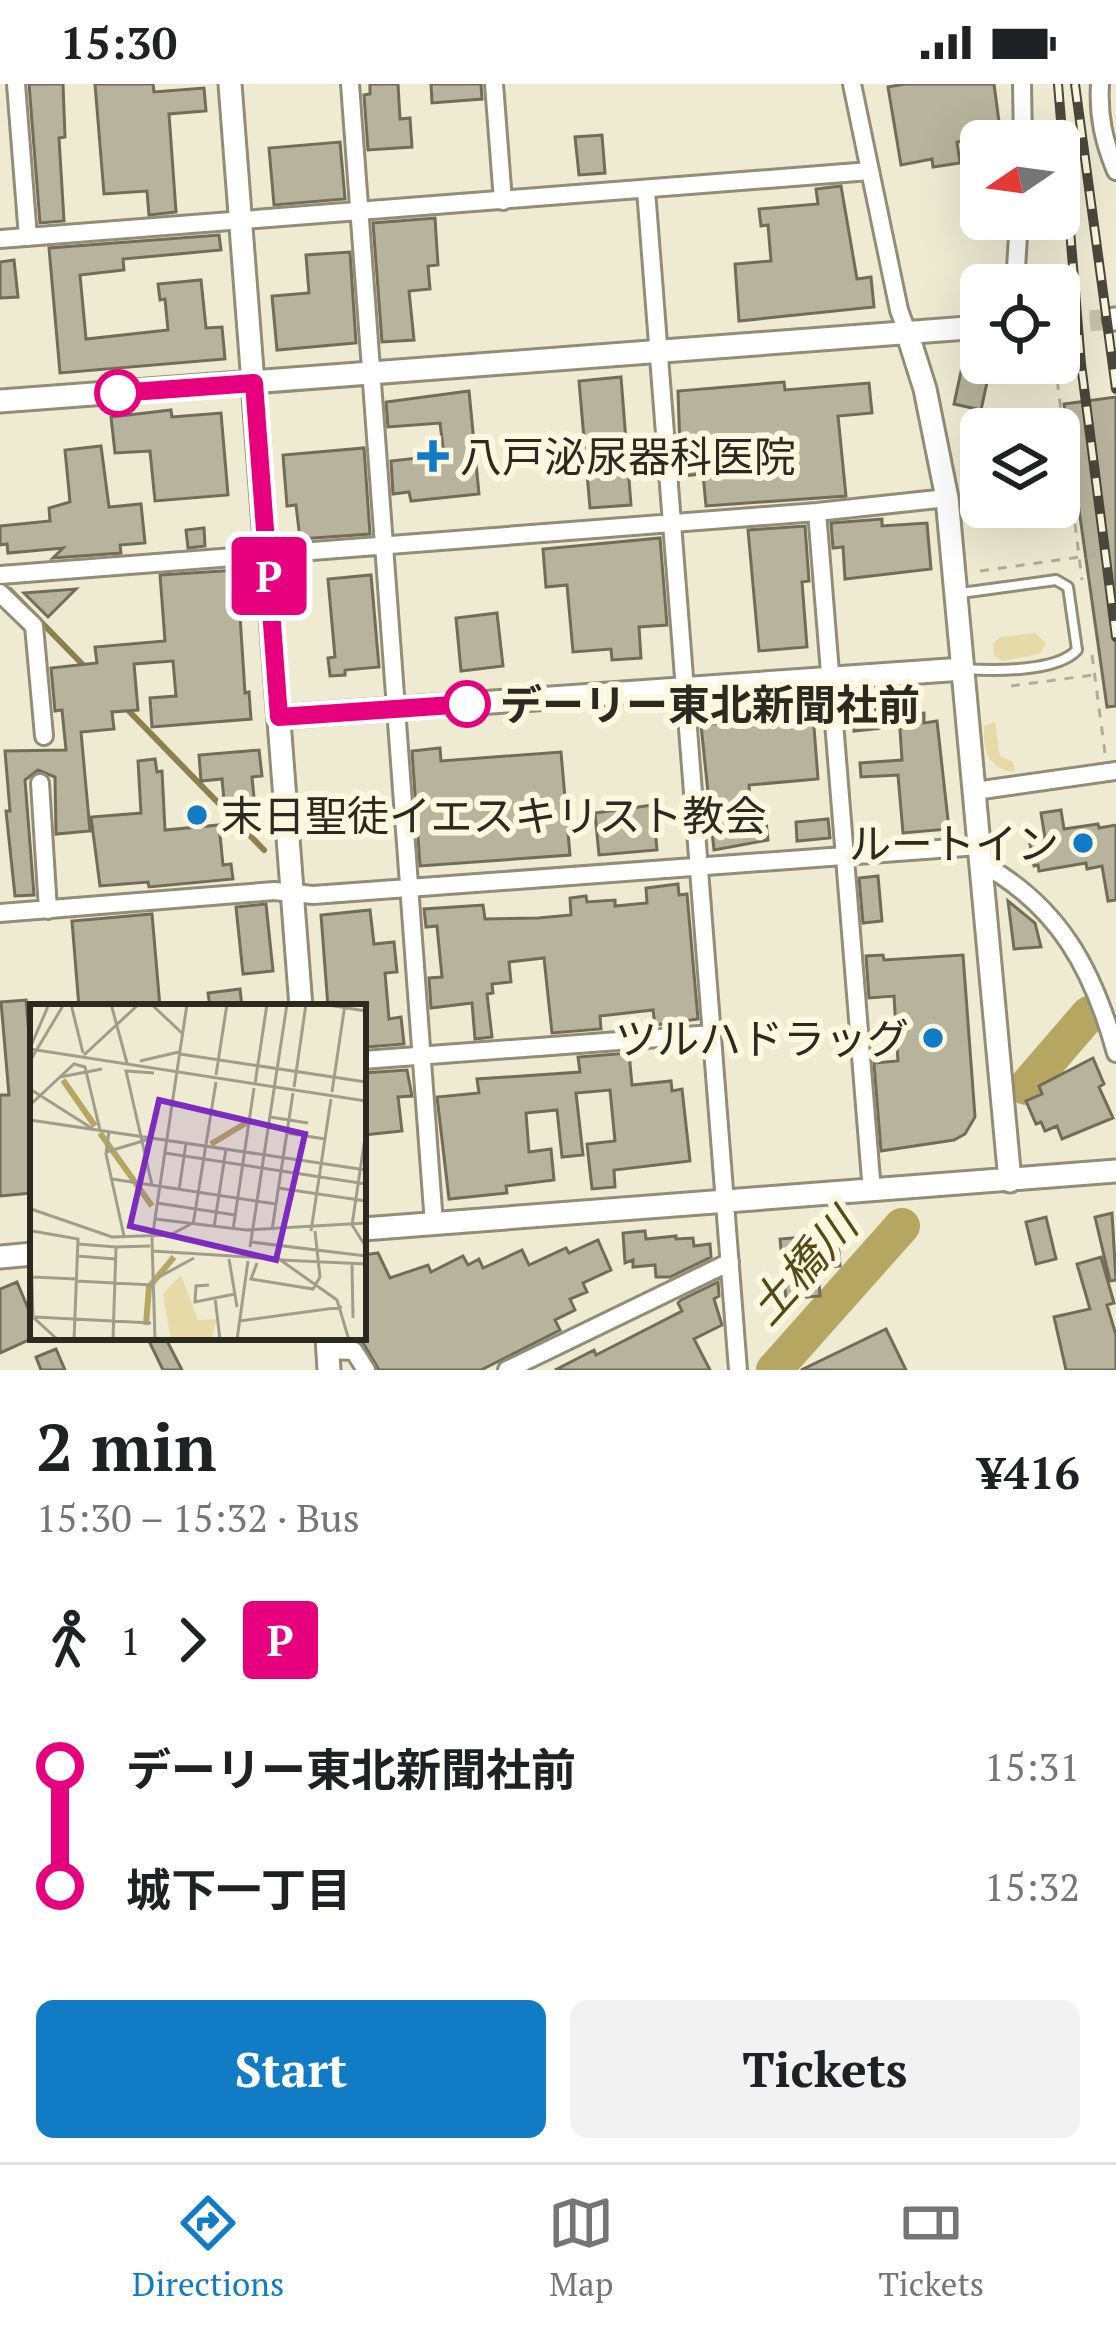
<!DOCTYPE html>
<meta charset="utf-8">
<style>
body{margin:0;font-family:"PT Serif","Noto Sans JP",serif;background:#f2f2f2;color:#202124;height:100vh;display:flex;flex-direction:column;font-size:45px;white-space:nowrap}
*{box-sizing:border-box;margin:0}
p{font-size:39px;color:#757577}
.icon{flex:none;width:66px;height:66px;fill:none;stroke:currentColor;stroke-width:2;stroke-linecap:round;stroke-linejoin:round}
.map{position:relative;height:1286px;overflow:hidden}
.details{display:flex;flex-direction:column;background:#fff;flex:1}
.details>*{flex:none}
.badge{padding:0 24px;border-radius:9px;font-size:42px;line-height:78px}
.needle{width:78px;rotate:257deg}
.controls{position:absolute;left:960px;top:36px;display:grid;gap:24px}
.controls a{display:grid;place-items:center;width:120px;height:120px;border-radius:18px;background:#fff;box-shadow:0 12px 48px #0002;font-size:60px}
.map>.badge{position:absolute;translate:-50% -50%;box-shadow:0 0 0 6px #fff}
.legs{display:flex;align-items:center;gap:18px;height:132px;padding:0 36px;font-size:39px}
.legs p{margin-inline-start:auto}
.head{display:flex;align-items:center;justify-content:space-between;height:204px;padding:0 36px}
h1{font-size:66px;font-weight:800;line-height:90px}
.cta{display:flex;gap:24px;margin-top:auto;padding:24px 36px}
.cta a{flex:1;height:138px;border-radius:18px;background:#117bc6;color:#fff;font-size:48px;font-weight:800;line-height:138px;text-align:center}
.cta a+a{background:#f2f2f2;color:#202124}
ul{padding:0 36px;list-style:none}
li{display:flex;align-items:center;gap:42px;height:120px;font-size:45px}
li i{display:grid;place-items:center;width:18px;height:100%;margin:0 15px;background:currentColor}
li i::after{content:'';width:30px;height:30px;margin:-15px;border:9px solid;border-radius:50%;background:#fff}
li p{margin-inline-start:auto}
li:first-child i{background:linear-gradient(#0000 50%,currentColor 0)}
li:last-child i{background:linear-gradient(currentColor 50%,#0000 0)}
.status{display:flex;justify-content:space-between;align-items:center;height:84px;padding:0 60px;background:#fff;direction:ltr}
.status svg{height:33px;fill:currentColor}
.tab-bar{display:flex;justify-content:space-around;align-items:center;height:168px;border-top:3px solid #e0e0e0;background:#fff;font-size:33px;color:#757577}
.tab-bar a{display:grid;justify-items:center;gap:6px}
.tab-bar .selected{color:#117bc6}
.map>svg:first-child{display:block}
</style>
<div class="status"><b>15:30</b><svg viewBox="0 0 49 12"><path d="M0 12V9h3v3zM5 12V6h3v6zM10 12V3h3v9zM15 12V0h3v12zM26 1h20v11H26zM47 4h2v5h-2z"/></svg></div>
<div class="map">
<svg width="1116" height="1286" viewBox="0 0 1116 1286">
<rect width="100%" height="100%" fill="#efead2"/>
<path fill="#e6dba8" d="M1035 549 1046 559 1040 570 1002 577 994 572 993 560 1000 553Z
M995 638 1000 672 1013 678 1015 688C989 686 982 666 984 642Z"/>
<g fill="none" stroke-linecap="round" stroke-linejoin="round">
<path stroke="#8c804e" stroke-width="6" d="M10 506 85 583
M124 622 264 766"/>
<path stroke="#b5a662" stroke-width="36" d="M1026 1003 1089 930
M774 1286 902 1142"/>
</g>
<path fill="#b8b39c" stroke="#726d58" stroke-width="3" d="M29 0H63L65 53 59 54 64 137 40 139Z
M95 0H153L154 8 204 4 206 27 169 30 176 128 149 131 147 107 104 110Z
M370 0H398L400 35 410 34 412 63 368 66 364 11 370 10Z
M431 0H481L482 15 432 19Z
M905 0H994L1001 53 957 58 960 79 933 83 932 75 901 81 888 3Z
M602 51 605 89 579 91 575 53Z
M340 58 345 115 274 121 269 64Z
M841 102 857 195 871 193 874 223 739 237 735 180 771 177 768 141 761 142 759 125 818 120 816 105Z
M435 134 438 181 428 182 430 205 409 207 414 256 382 258 373 139Z
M219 151 221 166 123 175 124 186 80 191 86 255 168 246 165 215 160 216 158 200 201 196 206 244 222 243 225 275 60 289 49 164Z
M350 168 356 259 277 266 272 212 309 209 306 171Z
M14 176 18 213 0 214V178Z
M962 283 989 289 981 326 954 320Z
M621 293 631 421 590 424 579 297Z
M784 298 785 306 869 299 872 329 838 332 846 412 706 422 703 390 681 392 678 307Z
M469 307 479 410 411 417 409 408 393 410 391 377 444 371 440 339 388 343 386 318Z
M1116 313V622L1107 623 1064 320Z
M171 326 172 333 221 329 228 411 155 417 150 367 115 369 111 333Z
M101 362 109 423 141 420 145 459 120 461 121 469 53 474 63 464 8 469 7 460 0 461V442L50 437 49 424 70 418 65 366Z
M364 364 370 450 300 455 296 421 287 422 283 371Z
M882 435V442L927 439 931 485 845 495 843 463 833 464 831 439Z
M805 442 809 497 802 498 807 563 759 567 748 446Z
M204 444 205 462 188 464 186 446Z
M660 454 667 541 639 543 641 574 612 576 611 565 573 568 567 501 546 503 543 465Z
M237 486 245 609 249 608 251 635 152 643 150 614 176 612 173 577 134 580 138 626 112 628 114 645 81 648 90 747 56 750 55 693 38 686 25 696 34 811 15 812 6 727H10L5 667 66 666 62 626 55 627 51 584 97 579 95 563 165 557 160 491Z
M371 491 379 583 345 586V591L330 592 328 574 335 573 328 495Z
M76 505 48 533 24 509Z
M497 529 503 582 461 587 456 534Z
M883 625 884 644 854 647 853 627Z
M924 629V639L937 637 949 745 903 749 898 691 861 693 860 679 902 676 899 631Z
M813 630 818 695 749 701 752 738 766 737 768 756 714 766 701 641Z
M440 664 441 677 561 668 570 771 420 782 412 667Z
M259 666 262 692 252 693 255 724 225 727 222 695 201 697 199 671Z
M155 675 157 688 162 687 165 746 219 741 223 781 231 780 233 795 149 803 148 798 100 802 91 733 141 729 138 677Z
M653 721 657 766 599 771 595 729Z
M1061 726 1064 745 1098 740 1099 744 1116 741V816L1108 817 1102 782 1087 785 1086 779 1039 787 1038 781 1034 782 1030 760 1045 754 1041 729Z
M828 735 830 754 797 757 796 738Z
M878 792 882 837 863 839 859 794Z
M678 800 679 811 687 810 698 935 655 941 653 926 600 932 601 945 552 949 544 874 509 878 511 898 492 900 493 909 487 910 492 953 475 955 472 919 431 924 429 894 442 893 437 842 426 843 424 825 483 821 485 835 538 834 571 831 570 814 586 812 587 818 615 816V822L647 819 646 804Z
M1008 817 1035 839 1041 863 1014 865Z
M266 820 273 887 243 890 236 823Z
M370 826 374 860 394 858 397 888 385 889 389 935 401 933 404 960 367 963 363 923H328L321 831Z
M152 830 160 923H79L72 837Z
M883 871 884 876 963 871 975 1033 965 1050 954 1056 881 1067 874 979 898 977 894 912 869 914 866 872Z
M240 905 242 923H210L208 909Z
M26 916 33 996V1109L0 1112V1011H9L1 918Z
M629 969 632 1001 671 997 672 1007 682 1005 690 1077 614 1086 615 1103 592 1105 587 1060 615 1057 610 1006 576 1009 583 1071 562 1073 557 1026 526 1029 529 1068 551 1065 554 1096 506 1102 507 1109 449 1115 437 1013 479 1009 477 995 580 988 578 973Z
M1093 974 1104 1000 1099 1003 1113 1034 1062 1055 1057 1042 1045 1047 1041 1038 1036 1040 1026 1017 1042 1010 1039 1002Z
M407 986 412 1012 398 1013 402 1047 363 1051V989Z
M1112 1129 1116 1196 1110 1197 1095 1133Z
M1046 1133 1056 1175 1036 1180 1026 1138Z
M645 1147 646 1155 676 1152V1155L693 1154 694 1162 710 1160 711 1173 670 1193H656L655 1181 633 1183V1176L625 1179 623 1149Z
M815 1152 816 1157 838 1156 840 1182 818 1184 820 1212 786 1215 780 1155Z
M598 1156 611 1186 583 1199 587 1208 570 1215 575 1226 555 1236 560 1246 481 1286H379L362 1257 367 1254 363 1240V1171L378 1169 390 1194 428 1181 431 1188 463 1172 468 1181 479 1175 483 1184 522 1166 529 1181 566 1164 569 1169Z
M1101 1173 1114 1219 1107 1221 1116 1251V1286H1066L1054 1233 1090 1225 1077 1180Z
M17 1198 33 1236V1254L0 1269V1205Z
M718 1198 719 1212 714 1215 722 1241 694 1255 710 1286H555L594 1266 596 1271 682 1227 678 1219 681 1216Z
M886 1245 906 1286H801Z
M147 1253H165L182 1286H163Z
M56 1265 65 1286H41L36 1273Z"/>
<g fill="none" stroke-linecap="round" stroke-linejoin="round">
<path stroke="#c8c3ae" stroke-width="21" stroke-dasharray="21 10" stroke-linecap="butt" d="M1059 239 1114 235"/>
<defs>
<path id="service" d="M961 509 1056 496 1068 503 1077 566C1057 588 994 587 964 585"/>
<path id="minor" d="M16 0 28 153
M350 0 434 1140
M494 0 503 117
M852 0 899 226 907 248
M1022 0 1023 57
M1100 0C1098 32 1104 58 1116 87
M646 106 738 1286
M0 155 870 87
M1015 201 1019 135
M817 428 872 1108
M0 491 817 428 947 414
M0 509 34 542 44 652
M40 699 48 826
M975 707 1116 687
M981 779C1059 822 1093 885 1116 969
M0 829 274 807 313 811 979 762
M363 976 712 950
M328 1266 354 1267 366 1286
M507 1286 730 1178"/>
<path id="tertiary" d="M230 0 301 923
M1114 235H1116
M907 248 925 305 947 414 1010 1097
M0 317 981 243
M279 633 963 585
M363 1145 1116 1087
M0 1173 33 1170
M327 1253 329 1286"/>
</defs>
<use href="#service" stroke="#928d77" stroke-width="14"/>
<use href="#minor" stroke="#928d77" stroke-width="22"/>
<use href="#tertiary" stroke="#928d77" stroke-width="27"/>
<path stroke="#b1ad9a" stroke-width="3" stroke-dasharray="9 9" stroke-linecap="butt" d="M1055 279 1082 496
M980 487 1116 468
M1092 571 1105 669
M1011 602 1093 591"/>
<use href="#service" stroke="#fff" stroke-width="8"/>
<use href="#minor" stroke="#fff" stroke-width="16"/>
<use href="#tertiary" stroke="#fff" stroke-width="21"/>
<defs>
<path id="rail" d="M1058 0 1081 280 1116 553
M1075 0 1116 305"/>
</defs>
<use href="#rail" stroke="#4a473c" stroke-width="10"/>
<use href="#rail" stroke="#fcf7df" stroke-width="6" stroke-dasharray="18" stroke-linecap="butt"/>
</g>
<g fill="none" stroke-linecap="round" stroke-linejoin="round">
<defs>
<path id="line-1" d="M118 309 254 299 279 633 467 620"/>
</defs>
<use href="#line-1" stroke="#fff" stroke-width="27"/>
<use href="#line-1" stroke="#e6007e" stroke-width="18"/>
</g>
<g fill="#fff" stroke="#e6007e" stroke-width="6">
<circle cx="118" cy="309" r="21"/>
<circle cx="467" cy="620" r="21"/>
</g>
<g fill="#117bc6" stroke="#fcf7df" stroke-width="4.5">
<path d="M427 354h12v12h12v12h-12v12h-12v-12h-12v-12h12z"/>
<circle cx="197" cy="731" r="12"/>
<circle cx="1083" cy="759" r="12"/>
<circle cx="933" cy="954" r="12"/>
</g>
<g text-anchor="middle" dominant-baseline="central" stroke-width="12" stroke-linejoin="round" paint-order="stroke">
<g font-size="42" fill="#2b2920" stroke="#fcf7df" text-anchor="start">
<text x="460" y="372">八戸泌尿器科医院</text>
<text x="221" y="731">末日聖徒イエスキリスト教会</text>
<text x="1059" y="759" text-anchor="end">ルートイン</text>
<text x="909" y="954" text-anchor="end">ツルハドラッグ</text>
</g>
<g font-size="42" font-weight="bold" fill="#2b2920" stroke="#fcf7df" text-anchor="start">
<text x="500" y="620">デーリー東北新聞社前</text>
</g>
<g font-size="45" font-style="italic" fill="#554a15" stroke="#fcf7df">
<text transform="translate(802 1182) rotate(-48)">土橋川</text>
</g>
</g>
<g transform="translate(30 920)">
<rect width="336" height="336" fill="#efead2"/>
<path d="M151 271 168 316 187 315 181 336H141L133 290Z" fill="#e6dba8"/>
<path fill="none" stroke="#b5a662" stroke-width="6" d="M33 76 65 122M70 129 122 202M181 140 216 119M116 321 119 283 144 253"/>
<path fill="none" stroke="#a19d8b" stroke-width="3" d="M41 0 53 49M81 0 97 59M121 0 153 30M292 0 336 7M0 44 19 0M0 45 336 97M150 50 336 78M54 51 109 0M0 57 34 0M110 57 149 48M44 60 55 63 70 126M186 71 197 0M30 73 72 65M225 80 237 0M264 83 276 0M0 85 63 125M302 88 315 0M0 101 45 59M240 113 278 119M0 116 336 166M79 127 76 150 94 232M336 127 322 221 336 243M257 129 295 135M76 148 123 134M135 149 336 180M82 175 246 200M122 181 96 67 124 69M248 184 336 197M149 186 156 139M127 199 205 211M1 205 82 233 140 231 161 220M0 210 3 313 28 336M125 215 216 226 336 219M163 221 186 78M184 223 196 145M203 226 224 84M242 226 263 89M2 227 48 235 44 336M281 227 301 95M221 238 336 252M48 240 86 243M220 243 257 0M122 247 249 255 307 296 319 336M47 252 85 255M199 255 207 303M251 256 336 260M227 259 221 275 283 285 290 273 285 227M322 261 323 314M3 273 46 275M129 273 164 254M46 277 123 281M179 281 166 282 165 298 205 290M185 293 190 336M5 313 121 319M209 317 312 303M83 336 86 243 120 242M125 336 122 235 157 0M207 336 218 257"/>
<path fill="#7b2cbf" fill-opacity="0.15" stroke="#7b2cbf" stroke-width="6" d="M129 96 275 130 246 256 100 222Z"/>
<rect width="336" height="336" fill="none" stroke="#2b2920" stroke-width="6"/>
</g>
</svg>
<div class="controls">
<a><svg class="needle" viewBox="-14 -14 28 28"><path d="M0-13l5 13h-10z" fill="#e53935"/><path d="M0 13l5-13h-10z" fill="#757577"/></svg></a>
<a><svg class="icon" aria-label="locate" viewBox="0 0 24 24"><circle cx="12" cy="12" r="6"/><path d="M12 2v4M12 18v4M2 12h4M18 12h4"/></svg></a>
<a><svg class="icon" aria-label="layers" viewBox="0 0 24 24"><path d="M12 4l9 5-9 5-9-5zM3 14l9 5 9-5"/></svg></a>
</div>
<b class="badge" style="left:269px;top:492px;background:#e6007e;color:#fff">P</b>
</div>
<section class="details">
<div class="head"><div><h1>2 min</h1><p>15:30 – 15:32 · Bus</p></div><b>¥416</b></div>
<div class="legs"><svg class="icon" aria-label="walk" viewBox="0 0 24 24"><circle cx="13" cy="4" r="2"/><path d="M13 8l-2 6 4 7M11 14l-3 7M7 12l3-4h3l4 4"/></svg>1<svg class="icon" aria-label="forward" viewBox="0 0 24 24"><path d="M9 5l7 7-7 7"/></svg><b class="badge" style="background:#e6007e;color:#fff">P</b></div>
<ul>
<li><i style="color:#e6007e"></i><b>デーリー東北新聞社前</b><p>15:31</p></li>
<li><i style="color:#e6007e"></i><b>城下一丁目</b><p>15:32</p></li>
</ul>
<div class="cta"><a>Start</a><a>Tickets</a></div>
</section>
<nav class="tab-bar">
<a class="selected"><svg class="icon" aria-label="directions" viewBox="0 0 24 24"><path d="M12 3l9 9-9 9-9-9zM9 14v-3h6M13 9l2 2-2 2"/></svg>Directions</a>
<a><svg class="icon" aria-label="map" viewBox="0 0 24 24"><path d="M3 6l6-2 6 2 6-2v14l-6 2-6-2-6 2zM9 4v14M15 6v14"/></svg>Map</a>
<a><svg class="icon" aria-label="tickets" viewBox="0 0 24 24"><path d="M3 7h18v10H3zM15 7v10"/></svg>Tickets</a>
</nav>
